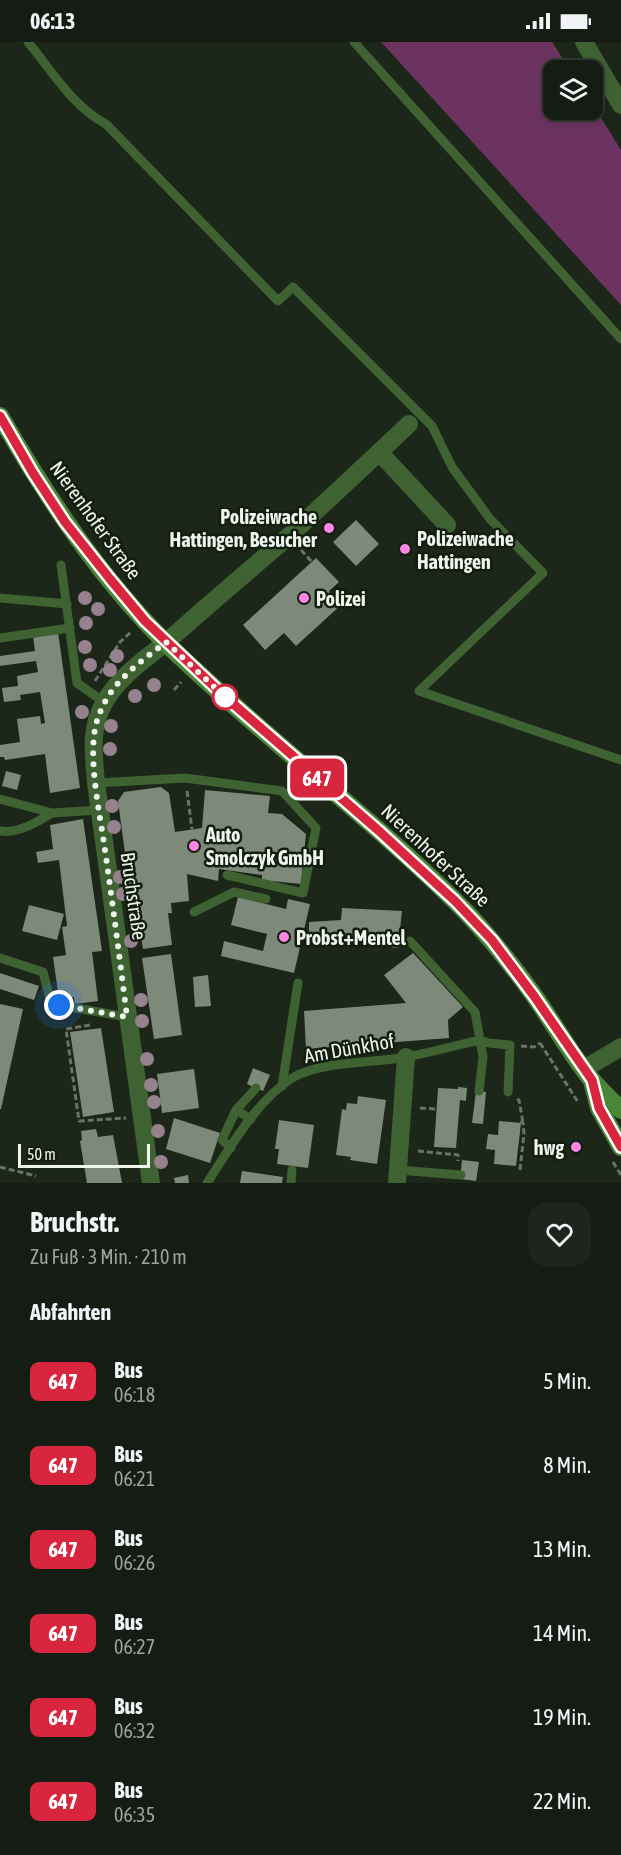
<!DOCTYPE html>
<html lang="de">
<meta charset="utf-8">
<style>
body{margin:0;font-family:"Asap Condensed",sans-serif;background:#1e251c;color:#f1f3f6;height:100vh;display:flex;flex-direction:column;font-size:22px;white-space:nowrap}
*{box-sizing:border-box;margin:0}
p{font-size:20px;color:#9da1a0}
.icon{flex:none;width:33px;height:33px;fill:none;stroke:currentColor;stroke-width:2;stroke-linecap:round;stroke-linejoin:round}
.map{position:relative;height:1141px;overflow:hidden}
.details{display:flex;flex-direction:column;background:#151c13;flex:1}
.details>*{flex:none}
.badge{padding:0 12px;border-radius:9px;font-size:21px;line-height:39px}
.fabs{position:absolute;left:543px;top:18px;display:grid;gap:12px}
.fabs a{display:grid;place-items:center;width:60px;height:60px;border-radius:12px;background:#151c13;box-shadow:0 3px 9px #0003,0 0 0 2px #343a33;font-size:30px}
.scale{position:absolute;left:18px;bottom:15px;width:132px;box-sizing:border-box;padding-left:6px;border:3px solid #eef5ec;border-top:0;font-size:16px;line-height:21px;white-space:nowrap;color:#eef5ec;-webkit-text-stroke:4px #131d10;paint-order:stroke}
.you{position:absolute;width:30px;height:30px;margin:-15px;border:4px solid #fff;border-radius:50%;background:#1a73e8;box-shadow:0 0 0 9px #1a73e833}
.map>.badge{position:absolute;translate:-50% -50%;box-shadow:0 0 0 3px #fff}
h2{padding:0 30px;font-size:22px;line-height:54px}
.round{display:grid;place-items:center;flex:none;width:63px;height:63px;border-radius:18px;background:#1e251c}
.head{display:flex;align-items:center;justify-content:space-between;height:102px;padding:0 30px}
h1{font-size:28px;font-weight:700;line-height:45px}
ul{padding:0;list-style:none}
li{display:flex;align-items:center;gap:18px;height:84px;padding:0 30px}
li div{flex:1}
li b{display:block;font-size:22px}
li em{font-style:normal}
li .badge{min-width:66px;font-weight:700;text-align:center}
.status{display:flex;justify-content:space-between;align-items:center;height:42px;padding:0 30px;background:#151c13;direction:ltr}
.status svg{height:16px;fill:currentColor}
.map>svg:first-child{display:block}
</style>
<div class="status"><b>06:13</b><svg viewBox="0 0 49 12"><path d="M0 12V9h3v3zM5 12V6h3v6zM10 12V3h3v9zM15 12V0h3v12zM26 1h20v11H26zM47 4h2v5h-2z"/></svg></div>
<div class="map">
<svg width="621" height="1141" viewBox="0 0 621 1141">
<rect width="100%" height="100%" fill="#1c2619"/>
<path fill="#6c3360" d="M381 0H552L570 28H554V68H592L593 63 621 108V263Z"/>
<path fill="#7d8979" d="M356 478 379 502 356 524 333 500Z
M316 516 339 540 329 549 341 563 296 604 284 591 265 608 243 583Z
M58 590 80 746 50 751 45 712 5 718 4 715H0V703L20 700 17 677 40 674 41 682 45 681 40 650 20 653 21 658 4 660 2 646 18 644 17 634 38 630 36 619 0 624V614L35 609 33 594Z
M6 729 21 733 17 748 2 744Z
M161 745 169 751 175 790 202 786 205 748 270 754 268 771 282 772 306 792 301 842 262 838V833L219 827 218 839 187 832 189 859 171 861 172 871H168L172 903 143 907 138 877 134 878 118 759 124 750Z
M83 777 102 909 92 910 98 959 75 962 74 955 59 957 53 915 66 913 62 885 67 884 59 818 38 821 36 810 53 807 50 783Z
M238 855 286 867 288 857 310 862 294 931 221 914 224 899 263 909 267 892 231 883Z
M29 863 64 872 57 898 22 889Z
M342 866 402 869 398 906 341 900 309 902V880L341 878Z
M413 911 463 965 448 978 449 996 306 1007 304 969 406 961 384 933Z
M171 912 182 993 154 997 142 916Z
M0 931 39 944 34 958 0 947Z
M208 933 211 964 195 965 193 935Z
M0 962 23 967 1 1067H0Z
M101 986 114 1070 83 1075 70 990Z
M253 1026 270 1033 263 1049 247 1042Z
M194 1027 199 1066 162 1071 157 1032Z
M458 1045 467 1046 466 1059 460 1058 456 1106 434 1105 438 1046 458 1047Z
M476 1049 486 1050 483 1082 472 1081Z
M358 1054 386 1058 377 1122 350 1118 351 1115 336 1113 342 1067 346 1068 347 1061 357 1062Z
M174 1076 220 1091 210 1121 166 1107Z
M279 1078 314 1083 308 1126 277 1122 279 1107H275Z
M499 1079 521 1081 516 1124 494 1122 495 1108 486 1107 488 1092 498 1093Z
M96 1087 98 1095 113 1093 122 1141H87L80 1099 82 1098 81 1089Z
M462 1118 479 1120 476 1139 460 1137Z
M242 1129 283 1135 282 1141H240Z
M188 1133 189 1141H175L174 1136Z"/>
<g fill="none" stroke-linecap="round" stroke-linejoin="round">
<path stroke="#6a7368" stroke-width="3" stroke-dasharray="6 3" stroke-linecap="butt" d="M301 508 312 520
M95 639 120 600 132 589
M174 648 181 640
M187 749 192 787
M90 983 66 987 79 1079 126 1076
M540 1001 578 1060
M521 1004 534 1005 540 1001
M517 1057 519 1058 523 1081
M420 1066 436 1067
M418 1109 458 1113V1119
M613 1120 621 1133
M0 1125 36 1134
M520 1128 524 1092 523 1081 520 1080"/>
<path stroke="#3e6232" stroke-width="9" d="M28 0C51 28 73 65 106 82L278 259 293 245 432 384 452 425 490 477 543 531 419 649 621 718
M354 0 621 297
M61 523 77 641 104 660
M0 556 67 562
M0 596 70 586
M96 741 185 736 282 749 316 786 303 851 227 833
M0 757 52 771 100 768
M0 789C18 792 37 780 52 771
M194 870 234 850 266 857
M410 899 475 970 483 1015 479 1049
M0 916 43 930 49 953 59 963 127 975
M282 1044 298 941
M251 1077 236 1068 256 1046
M231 1106 222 1098 236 1068
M398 1128 461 1133
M207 1141C230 1106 257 1057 294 1035 322 1019 374 1021 407 1015 431 1010 455 1004 479 998L489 1001 510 1003 508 1050
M291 1141 292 1128"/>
<path stroke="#3e6232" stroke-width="18" d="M584 0 621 63
M379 410 447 483
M584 1027 621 1005
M151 1141 96 741C94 712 89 688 104 661 121 630 153 613 179 589 215 557 252 526 289 494 329 457 369 420 409 382
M397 1141 406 1015"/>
<path stroke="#4b8536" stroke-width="18" d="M0 374C47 455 99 535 166 601 259 691 362 768 454 858 484 887 509 919 533 952 553 980 570 1011 591 1037 600 1048 611 1058 621 1068
M592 1039 599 1066 621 1105"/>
</g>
<g fill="#96828e">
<circle cx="85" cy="556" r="7"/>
<circle cx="98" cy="567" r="7"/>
<circle cx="86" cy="581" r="7"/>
<circle cx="85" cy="605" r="7"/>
<circle cx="117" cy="614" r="7"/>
<circle cx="90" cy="623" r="7"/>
<circle cx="110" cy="628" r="7"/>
<circle cx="154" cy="643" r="7"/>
<circle cx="135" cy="654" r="7"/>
<circle cx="82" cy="670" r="7"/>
<circle cx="111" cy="684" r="7"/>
<circle cx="110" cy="707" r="7"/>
<circle cx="112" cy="764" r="7"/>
<circle cx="114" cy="785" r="7"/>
<circle cx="120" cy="835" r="7"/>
<circle cx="123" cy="852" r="7"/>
<circle cx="131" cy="899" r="7"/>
<circle cx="141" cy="958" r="7"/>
<circle cx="142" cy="979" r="7"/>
<circle cx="147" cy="1017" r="7"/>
<circle cx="151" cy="1043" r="7"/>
<circle cx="154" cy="1060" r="7"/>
<circle cx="158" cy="1089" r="7"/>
<circle cx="161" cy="1120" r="7"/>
</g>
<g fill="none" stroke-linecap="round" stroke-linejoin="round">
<defs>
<path id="line" d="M0 374 33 431 65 480 110 537 145 579 222 652 379 789 455 859 492 898 534 954 592 1038 599 1066 621 1105"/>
</defs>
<use href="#line" stroke="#fff" stroke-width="14"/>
<use href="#line" stroke="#d7263d" stroke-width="9"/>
<path stroke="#eef5ec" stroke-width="6" stroke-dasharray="0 10.8" d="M59 963 127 975C120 919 113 864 105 808 100 771 85 707 99 673 111 640 139 621 166 600L225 655"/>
</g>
<g fill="#fc86e3" stroke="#131d10" stroke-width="2">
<circle cx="329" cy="486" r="6"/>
<circle cx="405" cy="507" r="6"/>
<circle cx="304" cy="556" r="6"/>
<circle cx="194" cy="804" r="6"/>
<circle cx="284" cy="895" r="6"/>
<circle cx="576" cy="1105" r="6"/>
</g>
<circle fill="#fff" stroke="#d7263d" stroke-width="3" cx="225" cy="655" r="12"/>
<g text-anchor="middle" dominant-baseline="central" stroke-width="5" stroke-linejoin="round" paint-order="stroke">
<g font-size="20" font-weight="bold" fill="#eef5ec" stroke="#131d10" text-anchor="start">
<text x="317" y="474" text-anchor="end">Polizeiwache<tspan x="317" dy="23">Hattingen, Besucher</tspan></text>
<text x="417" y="496">Polizeiwache<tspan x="417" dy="23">Hattingen</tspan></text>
<text x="316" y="556">Polizei</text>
<text x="206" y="792">Auto<tspan x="206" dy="23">Smolczyk GmbH</tspan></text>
<text x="296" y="895">Probst+Mentel</text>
<text x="564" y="1105" text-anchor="end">hwg</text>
</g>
<g font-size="20" fill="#eef5ec" stroke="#131d10">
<text transform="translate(96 478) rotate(54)">Nierenhofer Straße</text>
<text transform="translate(436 813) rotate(43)">Nierenhofer Straße</text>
<text transform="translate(134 854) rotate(82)">Bruchstraße</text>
<text transform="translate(349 1006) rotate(-10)">Am Dünkhof</text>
</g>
</g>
</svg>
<div class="fabs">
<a><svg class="icon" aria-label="layers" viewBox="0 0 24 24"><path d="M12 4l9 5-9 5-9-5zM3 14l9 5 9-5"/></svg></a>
</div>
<div class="scale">50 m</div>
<div class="you" style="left:59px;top:963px"></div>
<b class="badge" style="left:317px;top:736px;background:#d7263d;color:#fff">647</b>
</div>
<section class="details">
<div class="head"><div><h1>Bruchstr.</h1><p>Zu Fuß · 3 Min. · 210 m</p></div><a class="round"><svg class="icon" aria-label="heart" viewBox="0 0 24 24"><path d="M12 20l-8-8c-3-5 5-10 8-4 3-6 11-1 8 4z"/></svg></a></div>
<h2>Abfahrten</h2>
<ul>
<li><span class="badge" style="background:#d7263d;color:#fff">647</span><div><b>Bus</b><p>06:18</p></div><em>5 Min.</em></li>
<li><span class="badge" style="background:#d7263d;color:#fff">647</span><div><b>Bus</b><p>06:21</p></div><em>8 Min.</em></li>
<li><span class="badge" style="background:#d7263d;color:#fff">647</span><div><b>Bus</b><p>06:26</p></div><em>13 Min.</em></li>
<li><span class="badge" style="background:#d7263d;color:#fff">647</span><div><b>Bus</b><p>06:27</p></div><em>14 Min.</em></li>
<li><span class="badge" style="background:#d7263d;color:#fff">647</span><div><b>Bus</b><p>06:32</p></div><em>19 Min.</em></li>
<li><span class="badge" style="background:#d7263d;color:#fff">647</span><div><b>Bus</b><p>06:35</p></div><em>22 Min.</em></li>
</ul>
</section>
